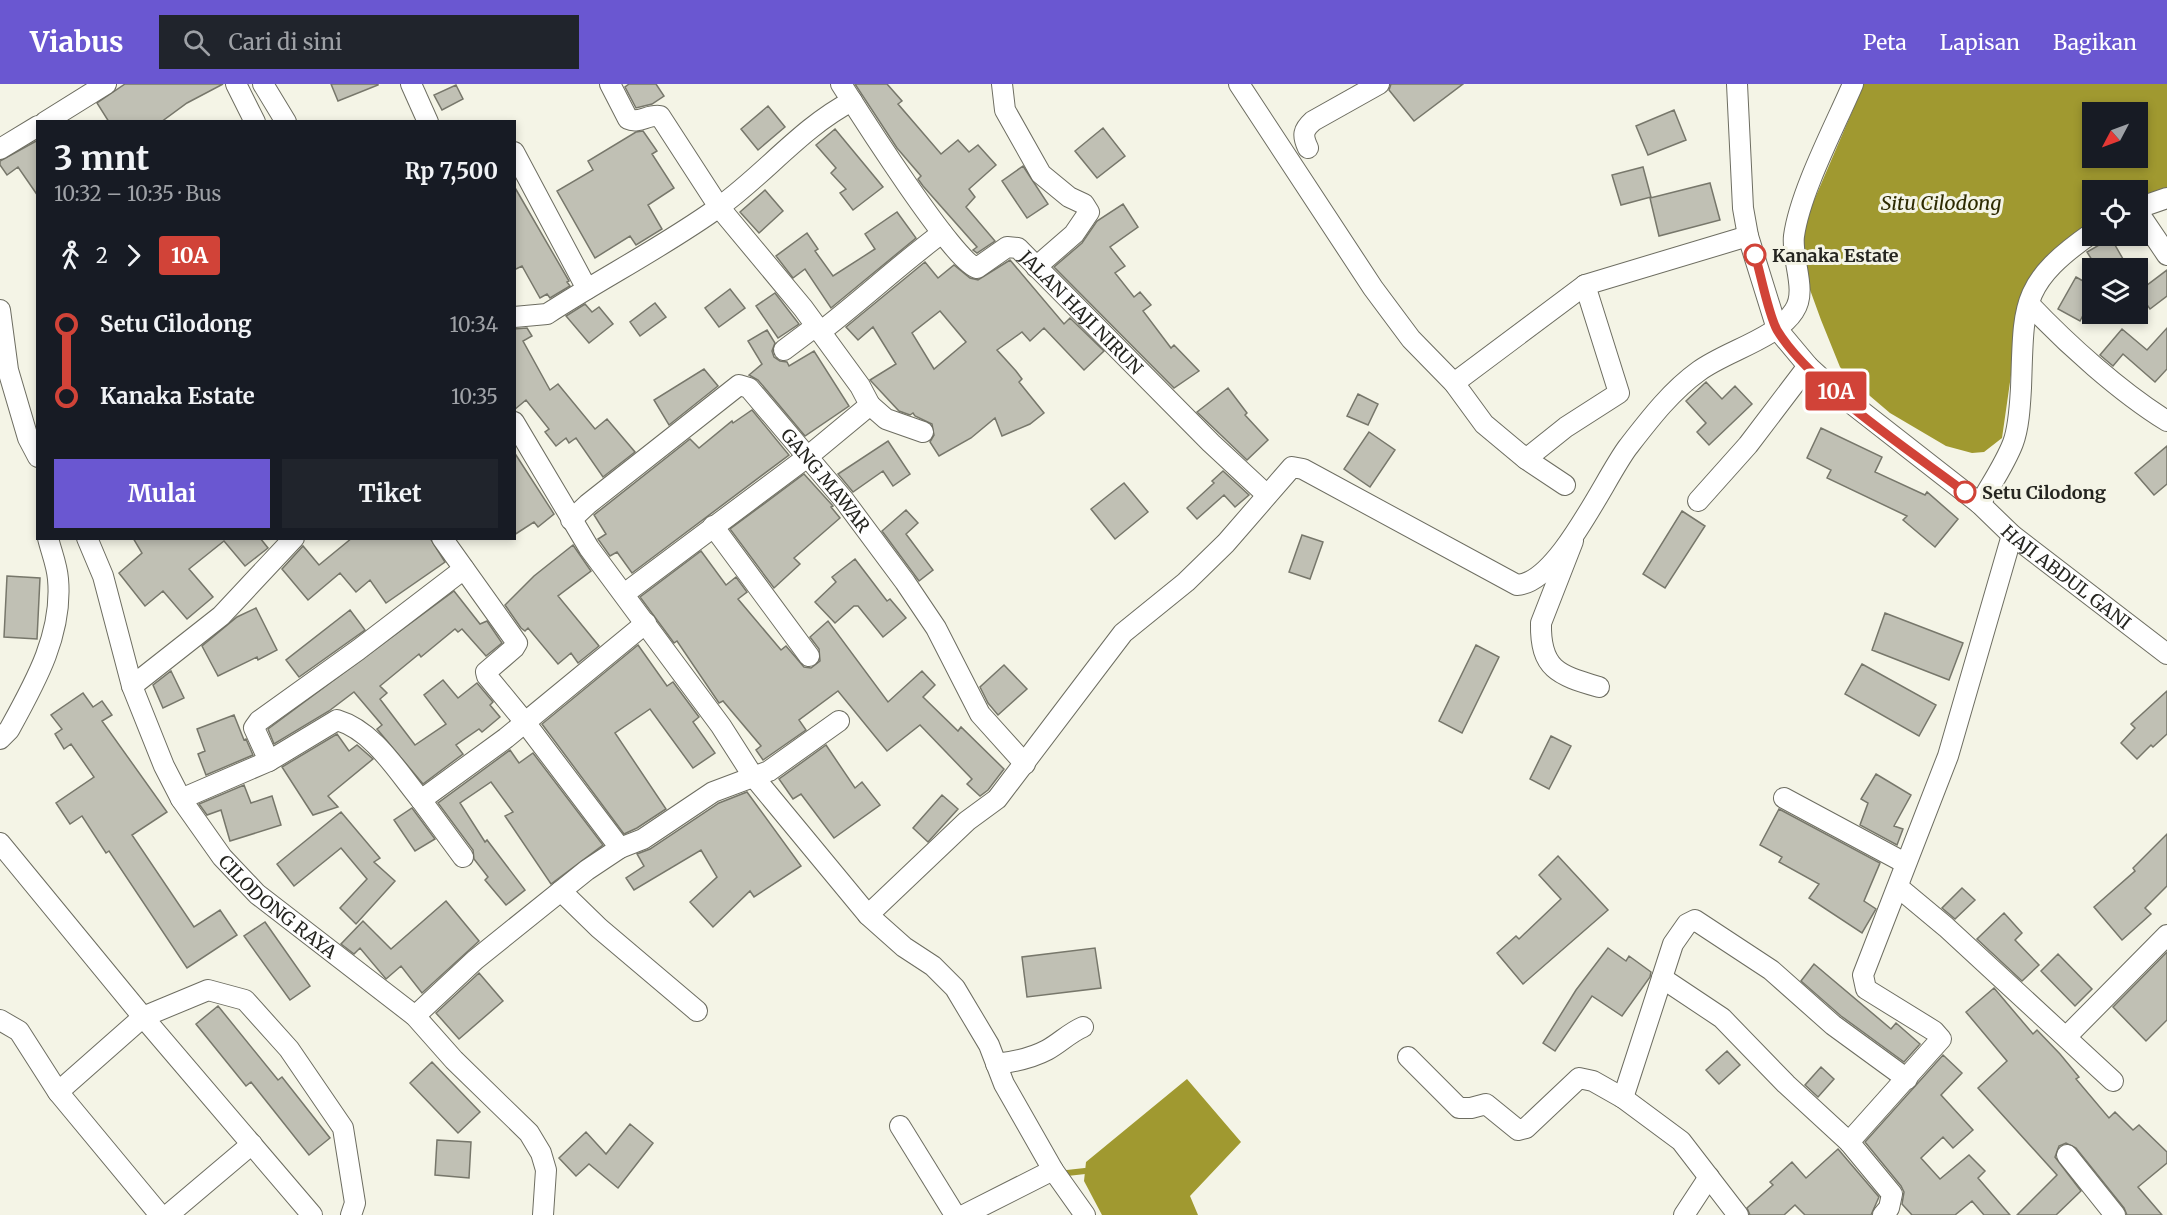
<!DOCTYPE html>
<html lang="id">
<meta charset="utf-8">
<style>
body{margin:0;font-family:Merriweather,serif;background:#20242c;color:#f1f3f6;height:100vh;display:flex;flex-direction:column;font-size:22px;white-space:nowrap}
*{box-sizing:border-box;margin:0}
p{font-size:20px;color:#9ea1a6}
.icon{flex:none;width:33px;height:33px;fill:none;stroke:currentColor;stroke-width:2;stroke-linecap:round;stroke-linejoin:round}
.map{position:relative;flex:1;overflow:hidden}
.details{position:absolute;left:36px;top:36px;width:480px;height:420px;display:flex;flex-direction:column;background:#171b24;border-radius:0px;box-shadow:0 3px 9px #0003}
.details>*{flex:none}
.badge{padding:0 12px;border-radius:4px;font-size:21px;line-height:39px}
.needle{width:39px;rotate:229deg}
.fabs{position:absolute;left:2082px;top:18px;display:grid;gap:12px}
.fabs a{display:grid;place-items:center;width:66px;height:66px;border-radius:0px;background:#171b24;box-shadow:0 3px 9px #0003;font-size:30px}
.map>.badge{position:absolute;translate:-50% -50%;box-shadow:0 0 0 3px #fff}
.legs{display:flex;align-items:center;gap:9px;height:66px;padding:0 18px;font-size:20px}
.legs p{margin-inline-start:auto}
.overview{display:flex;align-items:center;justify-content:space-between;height:102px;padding:0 18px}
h1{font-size:33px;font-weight:700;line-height:45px}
.cta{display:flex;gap:12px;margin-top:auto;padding:12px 18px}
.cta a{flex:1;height:69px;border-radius:0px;background:#6a57d1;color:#fff;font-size:24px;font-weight:700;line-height:69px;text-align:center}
.cta a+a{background:#20242c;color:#f1f3f6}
ul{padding:0 18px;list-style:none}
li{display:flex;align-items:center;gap:21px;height:72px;font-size:22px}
li i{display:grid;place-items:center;width:9px;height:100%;margin:0 8px;background:currentColor}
li i::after{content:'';width:15px;height:15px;margin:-8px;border:4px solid;border-radius:50%;background:#171b24}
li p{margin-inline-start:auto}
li:first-child i{background:linear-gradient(#0000 50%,currentColor 0)}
li:last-child i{background:linear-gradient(currentColor 50%,#0000 0)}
header{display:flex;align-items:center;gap:36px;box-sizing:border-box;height:84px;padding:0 30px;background:#6a57d1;color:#fff}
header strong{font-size:28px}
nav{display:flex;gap:33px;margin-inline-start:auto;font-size:21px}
.search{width:420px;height:54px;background:#20242c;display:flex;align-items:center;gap:15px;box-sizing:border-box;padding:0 21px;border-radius:0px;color:#9ea1a6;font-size:22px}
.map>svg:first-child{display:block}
</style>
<header>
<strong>Viabus</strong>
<div class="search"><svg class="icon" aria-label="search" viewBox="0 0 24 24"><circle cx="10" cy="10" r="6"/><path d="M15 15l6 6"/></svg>Cari di sini</div>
<nav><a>Peta</a><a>Lapisan</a><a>Bagikan</a></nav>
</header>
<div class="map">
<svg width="2167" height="1131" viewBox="0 0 2167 1131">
<rect width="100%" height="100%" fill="#f4f4e6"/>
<path fill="#a09930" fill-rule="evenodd" d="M1864 0H2167V108L2138 119V106H2092V143L2069 159 2018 242 2002 354 1984 368 1972 369 1946 362 1890 329 1850 295 1840 283 1821 236 1809 203 1803 178V142ZM2092 28H2138V74H2092Z
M1187 995 1241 1058 1190 1112 1198 1131H1102L1084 1097 1086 1078Z"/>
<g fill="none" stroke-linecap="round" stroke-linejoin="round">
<path stroke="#a09930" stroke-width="6" d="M1067 1089 1085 1087"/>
</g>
<path fill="#c0c0b4" stroke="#77776b" stroke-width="1.5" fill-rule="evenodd" d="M125 0H223L187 19 161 38H109L97 19Z
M331 0H378V1L338 17Z
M629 0H656L664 12 652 20 636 24 625 3Z
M855 0H887L902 17 898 20 941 70 958 56 969 68 978 61 996 81 969 105 975 113 966 123 995 157 977 169 973 166 977 163 923 102 918 95 921 92 897 64Z
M1391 0H1463L1414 37 1389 6Z
M456 1 463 15 442 26 434 11Z
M768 22 785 43 758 66 741 45Z
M1674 26 1686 56 1648 71 1636 42Z
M1103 44 1125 72 1097 94 1075 67Z
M835 45 883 103 853 126 840 109 846 105 831 89 836 84 816 61Z
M643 47 657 67 652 70 674 104 648 121 662 145 636 161 630 152 595 174 557 107 593 86 588 77 636 48Z
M38 56V112L18 83 7 91 0 81V77Z
M1023 82 1048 120 1027 134 1002 97Z
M1643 83 1651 113 1621 121 1612 91Z
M1710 99 1720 136 1659 152 1650 114Z
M514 102 569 197 567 198 570 202 550 214 547 210 540 214 522 182 514 186Z
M765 106 783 127 759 149 740 128Z
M1123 120 1138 143 1110 163 1125 182 1115 189 1134 213 1140 208 1151 221 1143 227 1171 264 1174 261 1199 287 1174 304 1054 183 1082 159 1097 137Z
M897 128 916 154 831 224 805 185 793 194 776 172 807 149 818 165 815 167 833 192 875 165 865 150Z
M2111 154 2123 175 2118 178 2123 184H2097L2087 168Z
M1010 176 1064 240 1070 234 1104 267 1084 286 1044 244 1030 257 1022 248 997 266 1016 287 1022 295 1019 298 1044 329 1030 340 1002 352 995 334 971 354 939 372 930 358 934 351 932 340 915 332 913 329 910 331 899 327 870 296 896 280 873 243 858 256 846 243 925 178 938 194 954 181 970 194 978 196ZM940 227 966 258 934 285 912 249Z
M2167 186V212L2150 225 2138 208Z
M2076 193 2092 202V214L2080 237 2058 225Z
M730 205 745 224 719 243 705 224Z
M775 209 799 240 778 254 756 222Z
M655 219 666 233 640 252 630 238Z
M585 220 592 228 599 223 613 240 589 259 566 232Z
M527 244 532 252 523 257 550 306 558 300 595 345 607 335 635 368 603 393 576 354 569 359 566 354 556 362 545 348 549 345 526 316 514 326V245Z
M2167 244V285L2155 298 2123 270 2113 282 2100 271 2122 245 2147 266Z
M767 246 775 259 772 267 774 273 780 277 787 278 789 282 814 267 849 322 805 352 758 296 749 291 762 280 748 257Z
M704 285 718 302 669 341 654 316Z
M1706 298 1722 315 1735 302 1752 320 1709 361 1697 348 1706 339 1686 317Z
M1228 304 1247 329 1245 331 1268 356 1247 376 1197 328Z
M1358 310 1378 320 1368 341 1347 332Z
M752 326 789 371 632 489 617 468 610 472 598 455 606 450 594 431 690 355 699 364 732 337 733 339Z
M1821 344 1882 373 1875 388 1925 411 1927 408 1958 435 1935 463 1903 436 1907 432 1827 394 1831 386 1807 374Z
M1369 348 1395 366 1370 403 1344 385Z
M888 357 910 390 893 402 883 387 853 408 838 390Z
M2167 362V400L2154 411 2135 389Z
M514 368 554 430 538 443 534 438 514 451Z
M1223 387 1249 411 1235 423 1224 411 1197 435 1187 424 1214 399 1212 397Z
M804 390 833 422 831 423 840 434 794 474 800 480 774 504 730 445Z
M1124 399 1148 428 1115 455 1091 425Z
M906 426 918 439 906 450 933 486 919 497 882 447Z
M1682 427 1705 442 1665 504 1643 490Z
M1302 451 1323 458 1310 495 1289 488Z
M133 454H260L268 464 245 482 224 457 189 485 213 513 187 535 163 507 145 522 119 489 142 469Z
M352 454H430L445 478 386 519 370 496 356 508 340 489 308 516 282 485 303 462 319 481Z
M573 461 591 487 558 512 599 562 578 579 571 569 558 580 528 544 525 547 521 544 505 521 534 492Z
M701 467 726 501 736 493 747 508 738 515 781 566 786 562 804 583 811 584 820 577 819 565 810 553 828 537 888 618 922 587 935 601 923 613 958 647 961 643 1004 685 988 706 980 712 967 700 972 695 920 641 887 667 838 607 799 636 806 646 763 676 756 666 761 662 723 617 719 619 677 557 674 559 640 513Z
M855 475 887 517 890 515 906 534 883 553 858 522H854L835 539 815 518 836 498 832 493Z
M7 492 40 494 37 555 4 553Z
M454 507 480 540 487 537 502 559 486 572 462 545 458 548 455 545 421 573 419 570 380 602 387 609 380 615 415 661 446 640 424 611 443 596 458 614 477 599 493 618 490 621 500 633 482 648 479 645 456 661 463 670 423 700 377 645 382 641 354 608 329 627 274 660 268 645Z
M256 524 277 566 258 576 257 573 218 592 202 562 237 533Z
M350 526 365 546 299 593 286 576Z
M1885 529 1963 559 1949 596 1872 566Z
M638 561 667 602 673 598 699 633 693 638 715 669 693 684 650 625 615 649 666 725 637 744 624 750 542 640Z
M1476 561 1499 573 1462 649 1439 637Z
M1862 580 1936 621 1919 652 1845 610Z
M1004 581 1027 605 998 631 988 619 980 603Z
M171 587 184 614 163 624 153 601Z
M2167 607V650L2153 663 2151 661 2137 675 2121 659 2135 644 2131 640Z
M83 609 93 623 102 617 112 631 102 637 167 728 132 751 194 843 220 826 237 851 187 884 109 767 106 769 82 732 70 740 56 719 94 693 71 660 64 665 55 650 62 645 51 631Z
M234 631 244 656 246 655 253 671 206 691 198 670 205 667 197 645Z
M337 650 349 667 357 661 373 675 328 712 338 723 313 731 282 683Z
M1551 652 1571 662 1549 705 1530 695Z
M826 661 855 704 862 698 880 721 834 754 801 710 793 715 779 695Z
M510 666 519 679 533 669 603 761 551 800 505 732 513 728 491 698 460 719 485 758 487 756 525 806 506 821 485 796 488 793 474 775 473 766 438 719Z
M1876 690 1911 711 1894 742 1903 745 1897 761 1860 741 1868 719 1861 715Z
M244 701 251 719 272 712 281 741 230 757 221 726 207 731 199 720Z
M747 708 801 782 754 813 750 807 713 843 690 818 717 793 701 766 634 806 626 794 644 782 637 770 650 765 719 719Z
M942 711 958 725 928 758 913 744Z
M412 724 435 755 415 767 394 736Z
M1779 725 1880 779 1864 817 1876 825 1862 849 1809 814 1819 800 1779 778 1782 773 1760 761Z
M341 728 380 774 374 778 395 797 356 840 340 824 367 795 341 764 294 802 277 780Z
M2167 750V802L2145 824 2151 830 2122 856 2094 823 2135 787 2133 784Z
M1558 772 1608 826 1523 900 1497 869 1516 852 1519 855 1561 815 1539 791Z
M1962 804 1975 816 1955 835 1942 824Z
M446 817 479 857 422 909 401 882 386 895 360 864 354 870 341 860 363 837 391 865Z
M2004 829 2022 849 2015 856 2039 881 2022 897 1977 855Z
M265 838 310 902 290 916 244 852Z
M1095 864 1101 904 1027 913 1022 873Z
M1608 864 1626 877 1629 872 1651 888 1650 893 1622 932 1592 912 1555 967 1543 959 1576 906Z
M2167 868V936L2146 957 2113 923Z
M2058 870 2092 905 2075 922 2041 887Z
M1814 880 1891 945 1896 939 1920 960 1904 978 1841 932 1801 897Z
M479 889 503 917 459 955 436 929Z
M1994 904 2033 950 2037 946 2060 970 2079 993 2076 995 2109 1034 2115 1028 2133 1046 2139 1041 2167 1068V1079L2138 1103 2162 1131H2127L2124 1124 2076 1064 2066 1059 2059 1062 2055 1073 2081 1107 2056 1131H2017L2057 1091 1978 1004 2007 977 1966 928Z
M218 922 278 996 282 993 330 1054 309 1071 251 998 246 1002 196 940Z
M1727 967 1740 981 1719 1000 1706 986Z
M1943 971 1962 989 1941 1011 1973 1046 1953 1064 1943 1053 1921 1074 1940 1095 1969 1071 1985 1087 1978 1094 2010 1131H1984L1972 1117 1955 1131H1912L1902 1120 1904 1108 1901 1102 1865 1058Z
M432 978 480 1028 458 1049 410 999Z
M1821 983 1834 995 1818 1013 1805 1001Z
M630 1040 653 1059 618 1104 589 1080 576 1092 559 1074 586 1048 606 1070Z
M437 1056 471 1058 469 1094 435 1091Z
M1838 1065 1879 1113 1871 1131H1805L1795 1121 1784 1131H1750L1747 1124 1773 1101 1770 1098 1792 1078 1806 1094Z"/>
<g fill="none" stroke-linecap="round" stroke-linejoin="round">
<defs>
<g id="minor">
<path d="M236 0 255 38"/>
<path d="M263 0 286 38"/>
<path d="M411 0 428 38"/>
<path d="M610 0 628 35C639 40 648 30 660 32L719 123 803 224 860 302 870 321 806 374 624 510"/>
<path id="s1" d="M841 0C858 27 956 181 977 184L1007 163 1018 164 1211 359 1267 411"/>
<path d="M1002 0 1005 26 1041 90 1069 113 1084 120 1089 128 1074 150 1036 183"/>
<path d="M1239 0 1373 204 1411 255 1454 299 1484 340 1526 375 1565 401"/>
<path id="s2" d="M1737 0 1743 124 1748 152 1777 245 1808 282 1833 305 1980 420 2012 451 2167 570"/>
<path d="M45 38 106 0"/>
<path d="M1308 64C1302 51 1303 46 1313 37L1379 0"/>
<path d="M0 65 38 42"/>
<path d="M514 68 587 205"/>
<path d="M2138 124 2167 114"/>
<path d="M2138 128 2167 171"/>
<path d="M2029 220C2067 260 2120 308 2167 337"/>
<path d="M0 226 8 286 28 354 38 373"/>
<path d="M514 233 547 230C604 193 665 162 719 123 765 90 802 43 852 17"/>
<path d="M820 248C862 216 900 180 942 149"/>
<path d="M784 266 816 242"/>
<path d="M1454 299 1585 201 1748 152"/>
<path d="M870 321 886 335 923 348"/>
<path d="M514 338 589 464 721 642 753 692 868 831 967 737 997 715 1123 549 1186 498 1226 459 1292 383 1303 385 1517 501C1559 499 1605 393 1628 363 1649 336 1671 307 1699 287 1726 267 1776 255 1794 227 1808 207 1791 175 1794 152 1800 108 1835 42 1853 0"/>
<path d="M1526 375 1566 343 1619 309 1585 201"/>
<path d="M1698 417 1748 361 1808 282"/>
<path d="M1980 420C1991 400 2005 380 2013 359 2019 343 2020 321 2021 304 2024 221 2019 200 2092 149"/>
<path id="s3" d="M571 436 588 420 739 301 749 304 844 416 905 498 936 544 980 630 1025 680"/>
<path d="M713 442 809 572"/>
<path id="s4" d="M87 454 103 492 132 602 164 682 181 715 222 773 257 810 415 932 454 976 529 1049 541 1069 546 1086 543 1131"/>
<path d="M442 454 517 559 514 564 486 588 487 592 524 637 620 764"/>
<path d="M1573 457 1541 539C1540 586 1559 591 1599 603"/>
<path d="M132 602 221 532 294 454"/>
<path d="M0 655 9 646C35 599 63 550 58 495 57 481 51 467 48 454"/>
<path d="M269 677 337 636C374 647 397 687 421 716L506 654 646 539"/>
<path d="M1784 714 1905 779"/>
<path d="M181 715 269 677 254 644 259 637 358 566 464 485"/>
<path d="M421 716 463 773"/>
<path d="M0 759 143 933 312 1131"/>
<path d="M1898 803 1946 843 2113 997"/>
<path d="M561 807 599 844 697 927"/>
<path d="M868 831 904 863 933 882 955 904 989 961 1004 1000 1053 1086 964 1131"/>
<path d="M1662 894 1722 934 1786 1000 1849 1058 1892 1110 1889 1124 1883 1131"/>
<path d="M415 932 475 876 587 786 620 764 643 755 713 708 769 687 839 637"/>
<path d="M0 936 19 947 58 1008 143 933 208 906 245 916 289 965 343 1044 355 1119 351 1131"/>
<path d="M2067 952 2167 851"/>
<path d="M1408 973 1459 1024H1471L1486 1020 1518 1046 1526 1044 1579 994 1593 997 1623 1014 1681 1057 1738 1131"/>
<path d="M996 980C1013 978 1032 974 1047 966 1060 959 1069 949 1083 943"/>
<path d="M58 1008 160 1131"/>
<path d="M1623 1014 1673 860 1687 840 1695 836 1771 886 1833 941 1907 995"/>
<path d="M900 1042 955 1131"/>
<path d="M1849 1058 1941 955 1934 947 1866 905 1863 891 1948 672 2012 451"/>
<path d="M2067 1071 2115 1131"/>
<path d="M1053 1086 1085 1131"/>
<path d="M168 1131 252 1060"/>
<path d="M1684 1131 1709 1093"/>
</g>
</defs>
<use href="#minor" stroke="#6d6d61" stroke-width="22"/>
<use href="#minor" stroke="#fff" stroke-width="20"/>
</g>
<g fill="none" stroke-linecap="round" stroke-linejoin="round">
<defs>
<path id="line-1" d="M1755 171C1761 191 1768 229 1777 246 1810 301 1912 368 1965 408"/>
</defs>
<use href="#line-1" stroke="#fff" stroke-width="14"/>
<use href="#line-1" stroke="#d14338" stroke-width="9"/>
</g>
<g fill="#fff" stroke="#d14338" stroke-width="3">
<circle cx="1755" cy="171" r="10"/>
<circle cx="1965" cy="408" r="10"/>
</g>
<g text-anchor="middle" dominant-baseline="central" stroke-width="6" stroke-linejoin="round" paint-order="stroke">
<g font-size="18" font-weight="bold" fill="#252520" stroke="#f4f4e6" text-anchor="start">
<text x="1772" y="171">Kanaka Estate</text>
<text x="1982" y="408">Setu Cilodong</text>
</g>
<g font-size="18" fill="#252520" stroke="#f4f4e6">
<text stroke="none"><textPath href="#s1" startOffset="368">JALAN HAJI NIRUN</textPath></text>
<text stroke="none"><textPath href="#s3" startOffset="346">GANG MAWAR</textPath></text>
<text stroke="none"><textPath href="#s2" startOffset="632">HAJI ABDUL GANI</textPath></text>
<text stroke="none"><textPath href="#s4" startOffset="424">CILODONG RAYA</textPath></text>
</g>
<g font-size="20" font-style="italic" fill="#2d2a00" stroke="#f4f4e6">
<text x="1941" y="118">Situ Cilodong</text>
</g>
</g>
</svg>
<div class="fabs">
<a><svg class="needle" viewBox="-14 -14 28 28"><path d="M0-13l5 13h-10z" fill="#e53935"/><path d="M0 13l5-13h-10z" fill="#9ea1a6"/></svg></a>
<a><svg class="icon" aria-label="locate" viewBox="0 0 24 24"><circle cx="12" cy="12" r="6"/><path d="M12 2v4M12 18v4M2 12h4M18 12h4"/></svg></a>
<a><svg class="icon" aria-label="layers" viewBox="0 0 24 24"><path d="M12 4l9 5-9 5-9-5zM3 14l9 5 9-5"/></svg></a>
</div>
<b class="badge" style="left:1836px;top:307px;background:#d14338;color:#fff">10A</b>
<section class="details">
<div class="overview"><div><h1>3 mnt</h1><p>10:32 – 10:35 · Bus</p></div><b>Rp 7,500</b></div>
<div class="legs"><svg class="icon" aria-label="walk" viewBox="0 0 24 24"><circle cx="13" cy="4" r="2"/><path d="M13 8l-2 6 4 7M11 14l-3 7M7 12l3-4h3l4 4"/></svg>2<svg class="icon" aria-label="forward" viewBox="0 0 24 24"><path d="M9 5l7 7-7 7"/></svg><b class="badge" style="background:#d14338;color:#fff">10A</b></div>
<ul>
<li><i style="color:#d14338"></i><b>Setu Cilodong</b><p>10:34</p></li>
<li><i style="color:#d14338"></i><b>Kanaka Estate</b><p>10:35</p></li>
</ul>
<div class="cta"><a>Mulai</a><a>Tiket</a></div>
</section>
</div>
